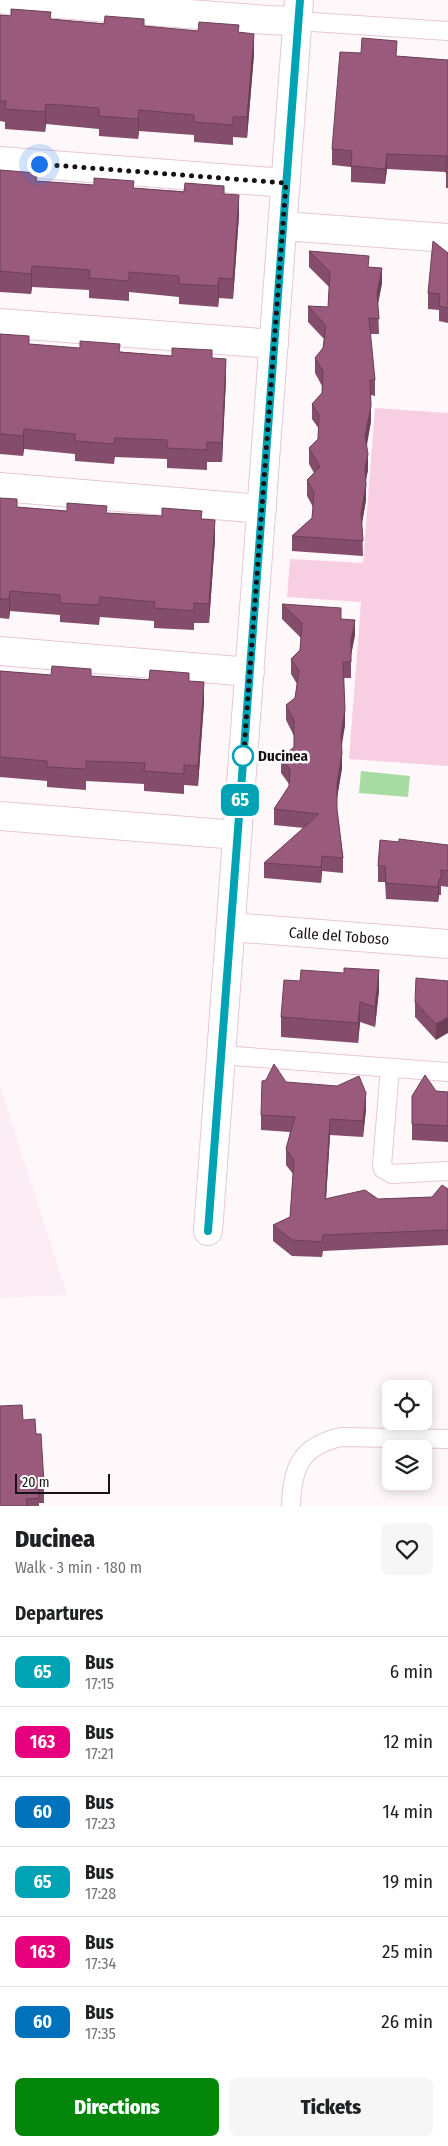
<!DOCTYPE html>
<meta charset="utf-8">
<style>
body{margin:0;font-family:"Fira Sans Condensed",sans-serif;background:#f6f6f6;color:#202124;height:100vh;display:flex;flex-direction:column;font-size:19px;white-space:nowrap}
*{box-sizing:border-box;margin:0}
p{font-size:16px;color:#757577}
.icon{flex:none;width:28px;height:28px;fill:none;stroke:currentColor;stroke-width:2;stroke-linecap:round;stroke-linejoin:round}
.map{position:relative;height:1506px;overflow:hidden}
.sheet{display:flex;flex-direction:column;background:#fff;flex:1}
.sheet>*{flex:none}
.badge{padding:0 10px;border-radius:8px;font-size:18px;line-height:32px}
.controls{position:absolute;left:382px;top:1380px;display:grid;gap:10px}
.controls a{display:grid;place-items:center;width:50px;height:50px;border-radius:8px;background:#fff;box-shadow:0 2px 12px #0003;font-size:25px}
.scale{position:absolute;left:15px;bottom:12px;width:95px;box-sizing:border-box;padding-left:5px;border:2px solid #1a1115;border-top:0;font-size:14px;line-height:18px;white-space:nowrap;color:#1a1115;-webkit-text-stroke:4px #fff;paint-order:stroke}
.you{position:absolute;width:25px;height:25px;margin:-12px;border:4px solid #fff;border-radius:50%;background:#1a73e8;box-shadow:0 0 0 8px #1a73e833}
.map>.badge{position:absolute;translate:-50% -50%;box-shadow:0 0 0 2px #fff}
h2{padding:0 15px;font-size:19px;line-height:45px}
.round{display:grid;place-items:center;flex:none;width:52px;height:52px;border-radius:8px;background:#f6f6f6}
.headline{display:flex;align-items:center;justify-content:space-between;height:85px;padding:0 15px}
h1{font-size:24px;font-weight:800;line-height:38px}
.button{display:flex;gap:10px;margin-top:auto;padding:10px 15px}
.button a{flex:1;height:58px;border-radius:8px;background:#038609;color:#fff;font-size:20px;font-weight:800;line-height:58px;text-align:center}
.button a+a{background:#f6f6f6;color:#202124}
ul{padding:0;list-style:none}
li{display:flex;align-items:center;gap:15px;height:70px;padding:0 15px;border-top:1px solid #e0e0e0}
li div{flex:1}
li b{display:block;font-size:19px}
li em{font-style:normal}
li .badge{min-width:55px;font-weight:700;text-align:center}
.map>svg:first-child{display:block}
</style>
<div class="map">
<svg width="448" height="1506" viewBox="0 0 448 1506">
<rect width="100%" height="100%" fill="#fef8fa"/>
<path fill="#fcecf3" d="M0 1085 67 1295 0 1298Z"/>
<path fill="#f8cee3" d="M375 408 448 413V766L349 759 361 602 287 597 290 559 363 563Z"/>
<path fill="#a8dca3" d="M361 771 410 776 408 797 359 793Z"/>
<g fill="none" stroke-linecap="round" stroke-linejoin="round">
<defs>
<path id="service" d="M298 21 448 31
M221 1055 448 1072
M390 1068 382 1165 383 1169 392 1174 448 1171
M291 1506C292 1467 301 1446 341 1437L448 1439"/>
<path id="minor" d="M7 0 267 20 298 21
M0 161 286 183
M283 226 448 238
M0 323 274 344
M0 487 262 509
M0 651 250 672
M0 816 237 835
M231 927 448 944
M208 1231 299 0"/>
</defs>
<use href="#service" stroke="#e6c8d6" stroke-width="20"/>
<use href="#minor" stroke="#e6c8d6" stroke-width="30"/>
<use href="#service" stroke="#fff" stroke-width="18"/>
<use href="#minor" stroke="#fff" stroke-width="28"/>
</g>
<path fill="#844d6b" d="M0 15 198 31 239 32 254 54 247 138 233 137V145L194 142V135L139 131 138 139 99 136V129L46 124 45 132 5 129V122L0 121Z
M397 56 448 60V188H446V172L387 169 385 184 351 182V167L332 165V149Z
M0 170 37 181 134 188 224 194 239 215 233 299 219 298 218 307 179 304V297L129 292V301L89 298V290L32 287 31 294 0 292Z
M309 251 369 267 382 283 378 304 379 334H370L375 380V396L371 395V421L367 445 368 470 366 480V500L362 524 363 556 292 551V536L312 518 313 507 307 496V480L314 473 309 464V448L318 439 319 429 312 419V404L322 393V386L315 373V358L323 348 324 339 308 322V306L328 307 329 287 309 267Z
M448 253V323L439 321V310L428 309V293Z
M0 334 29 344 172 356 212 358 226 378 222 462H207V470L167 468V459L115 457 114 464 75 461V454L24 449 23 456 0 454Z
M0 498 17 507 67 511 202 519 215 539 209 623H194V630L154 628V621L100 617 99 625 60 622V615L10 611 9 619 0 618Z
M282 604 341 619 355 635 351 654V678H344L345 725 341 745 342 768 337 798V809L343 858V873L322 871 321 883 264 878V863L304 828 274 825V809L289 786V784L281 773V758L294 747V736L286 720V705L295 698 297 684 291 674V659L300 650 301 638 282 619Z
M0 671 51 675 189 681 204 702 198 786 184 785V794L144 791V784L86 781V790L47 787V781L0 777Z
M448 845V887L441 886V895H439L438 902 386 899 385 882H378V866Z
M448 981 436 1040 415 1017V1002Z
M379 990 375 1027 360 1022 358 1043 281 1037V1017Z
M286 1082 366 1109 363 1137 330 1135 326 1199H378L432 1197 448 1189V1245L323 1251 322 1257 292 1256 273 1241V1225L290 1217 293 1174 286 1165V1149L290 1132 261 1130V1115Z
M436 1091 448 1092V1142L412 1140V1124Z
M23 1420 36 1434 44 1483V1503H39V1506H0Z"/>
<path fill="#6c3f57" d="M254 34V54L247 138V117Z
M46 104V124L45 132V112Z
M139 110V131L138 139V119Z
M387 154V169L385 184V169Z
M239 195V215L233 299V279Z
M32 266V287L31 294V274Z
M382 268V283L377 308V293Z
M219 278V298L218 307V286Z
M226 359V378L222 462V443Z
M371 406V421L365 452V436Z
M24 429V449L23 456V436Z
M368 454V470L365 483V468Z
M366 485V500L361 528V513Z
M215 520V539L209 623V604Z
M10 591V611L9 619V599Z
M355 620V635L351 656V640Z
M204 682V702L198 786V766Z
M345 710V725L341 751V735Z
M342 753V768L337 798V783Z
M322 856V871L321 883V867Z
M439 879V895L438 902V887Z
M379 970V990L375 1027V1007Z
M360 1002V1022L358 1043V1023Z
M448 1017V1033L436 1040V1024Z
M366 1093V1109L363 1137V1121Z
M330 1119V1135L325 1214V1199Z"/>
<path fill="#9a5a7c" stroke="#6c3f57" d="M11 9 51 12 50 19 104 24 105 16 144 19V26L198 31 199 22 239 25 238 32 254 34 247 117H233V125L194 122V115L139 110 138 119 99 116V108L46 104 45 112 5 109 6 101H0V15L11 16Z
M362 38 397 41 396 56 448 60V173H446L447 156 387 154 385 169 351 166 352 151 332 149 340 52 361 53Z
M0 170 37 173 36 181 94 185V178L134 181 133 188 184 192 185 183 224 186V194L239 195 233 279 219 278 218 286 179 284V276L129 272V281L89 278 90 270 32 266 31 274 0 271Z
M433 241 448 253V308L439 306 440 294 428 293Z
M309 251 369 256 368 267 382 268 377 293 379 319 369 318 375 380H370L371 406 365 436 368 454 365 468 366 485 361 513 363 541 292 536 312 518 314 493 307 480 320 467 309 448 318 439 319 415 312 404 322 393 323 371 315 358 323 348 326 326 308 306 328 307 330 272Z
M0 334 29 336V344L80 348V341L120 344 119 352 172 356V348L212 350V358L226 359 222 443 207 442V450L167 448V440L115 438 114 444 75 441V434L24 429 23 436 0 434Z
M0 498 17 499V507L67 511V503L107 506 106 513 162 516V508L202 511 201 519 215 520 209 604 194 603V611L154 608 155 602 100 597 99 605 60 603V595L10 591 9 599H0Z
M282 604 341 608V619L355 620 351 640V662H343L345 710 341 735 342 753 337 783V809L343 858 322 856 321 867 264 863 319 814 274 809 289 786 290 769 281 758 294 747V721L286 705 295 698 299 671 291 659 300 650 302 623Z
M52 666 91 669V676L149 680 150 670 189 673V681L204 682 198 766 184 765V774L144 771 145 763 86 761V769L47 767V761L0 757V671L51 675Z
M399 839 448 845V871L441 870V880L439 879 438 887 386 883 385 866H378L380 840 399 842Z
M344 968 379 970 375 1007 360 1002 358 1023 281 1017 284 980 300 981 301 970 344 973Z
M416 978 448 981V1017L436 1024 415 1002Z
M274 1064 286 1082 337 1086 359 1076 366 1093 363 1121 330 1119 325 1199 365 1190 378 1199 432 1197 442 1185 448 1189V1230L323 1235 322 1242 292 1240 273 1225 290 1217 294 1160 286 1149 295 1117 261 1115 262 1081 266 1080Z
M425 1075 436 1091 448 1092V1126L412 1124V1096Z
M22 1405 23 1420 35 1419 36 1434H41L44 1483H38L39 1498 26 1499 27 1506H0V1406Z"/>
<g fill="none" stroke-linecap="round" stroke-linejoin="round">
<defs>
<path id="line" d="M208 1231 300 0"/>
</defs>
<use href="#line" stroke="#fff" stroke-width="11"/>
<use href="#line" stroke="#00a3b4" stroke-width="8"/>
<path stroke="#1a1115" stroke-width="5" stroke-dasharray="0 9" d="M39 164 286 183 243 763V756"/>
</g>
<circle fill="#fff" stroke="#00a3b4" stroke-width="2.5" cx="243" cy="756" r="10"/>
<g text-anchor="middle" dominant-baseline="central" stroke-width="5" stroke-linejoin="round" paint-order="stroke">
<g font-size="15" font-weight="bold" fill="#1a1115" stroke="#fff" text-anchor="start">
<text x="258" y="756">Ducinea</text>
</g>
<g font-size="15" fill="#1a1115" stroke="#fff">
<text transform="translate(339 936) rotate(4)">Calle del Toboso</text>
</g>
</g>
</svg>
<div class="controls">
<a><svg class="icon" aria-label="locate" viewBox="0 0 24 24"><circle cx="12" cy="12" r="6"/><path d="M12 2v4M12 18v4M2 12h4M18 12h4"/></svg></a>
<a><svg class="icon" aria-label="layers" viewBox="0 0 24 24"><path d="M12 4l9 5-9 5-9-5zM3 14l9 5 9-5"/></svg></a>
</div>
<div class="scale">20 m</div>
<div class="you" style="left:39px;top:164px"></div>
<b class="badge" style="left:240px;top:800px;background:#00a3b4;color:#fff">65</b>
</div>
<section class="sheet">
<div class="headline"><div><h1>Ducinea</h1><p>Walk · 3 min · 180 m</p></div><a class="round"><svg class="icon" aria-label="heart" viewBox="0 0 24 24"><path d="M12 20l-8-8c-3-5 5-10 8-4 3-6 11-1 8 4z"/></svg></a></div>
<h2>Departures</h2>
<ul>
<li><span class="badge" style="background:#00a3b4;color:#fff">65</span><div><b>Bus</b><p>17:15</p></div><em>6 min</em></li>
<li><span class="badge" style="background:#e6007e;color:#fff">163</span><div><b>Bus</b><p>17:21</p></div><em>12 min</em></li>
<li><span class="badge" style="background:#0072bc;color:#fff">60</span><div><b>Bus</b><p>17:23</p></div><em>14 min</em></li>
<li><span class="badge" style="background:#00a3b4;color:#fff">65</span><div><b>Bus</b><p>17:28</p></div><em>19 min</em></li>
<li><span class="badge" style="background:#e6007e;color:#fff">163</span><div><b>Bus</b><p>17:34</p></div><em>25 min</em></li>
<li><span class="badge" style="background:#0072bc;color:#fff">60</span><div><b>Bus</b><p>17:35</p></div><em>26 min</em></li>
</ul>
<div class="button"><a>Directions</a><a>Tickets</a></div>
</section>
